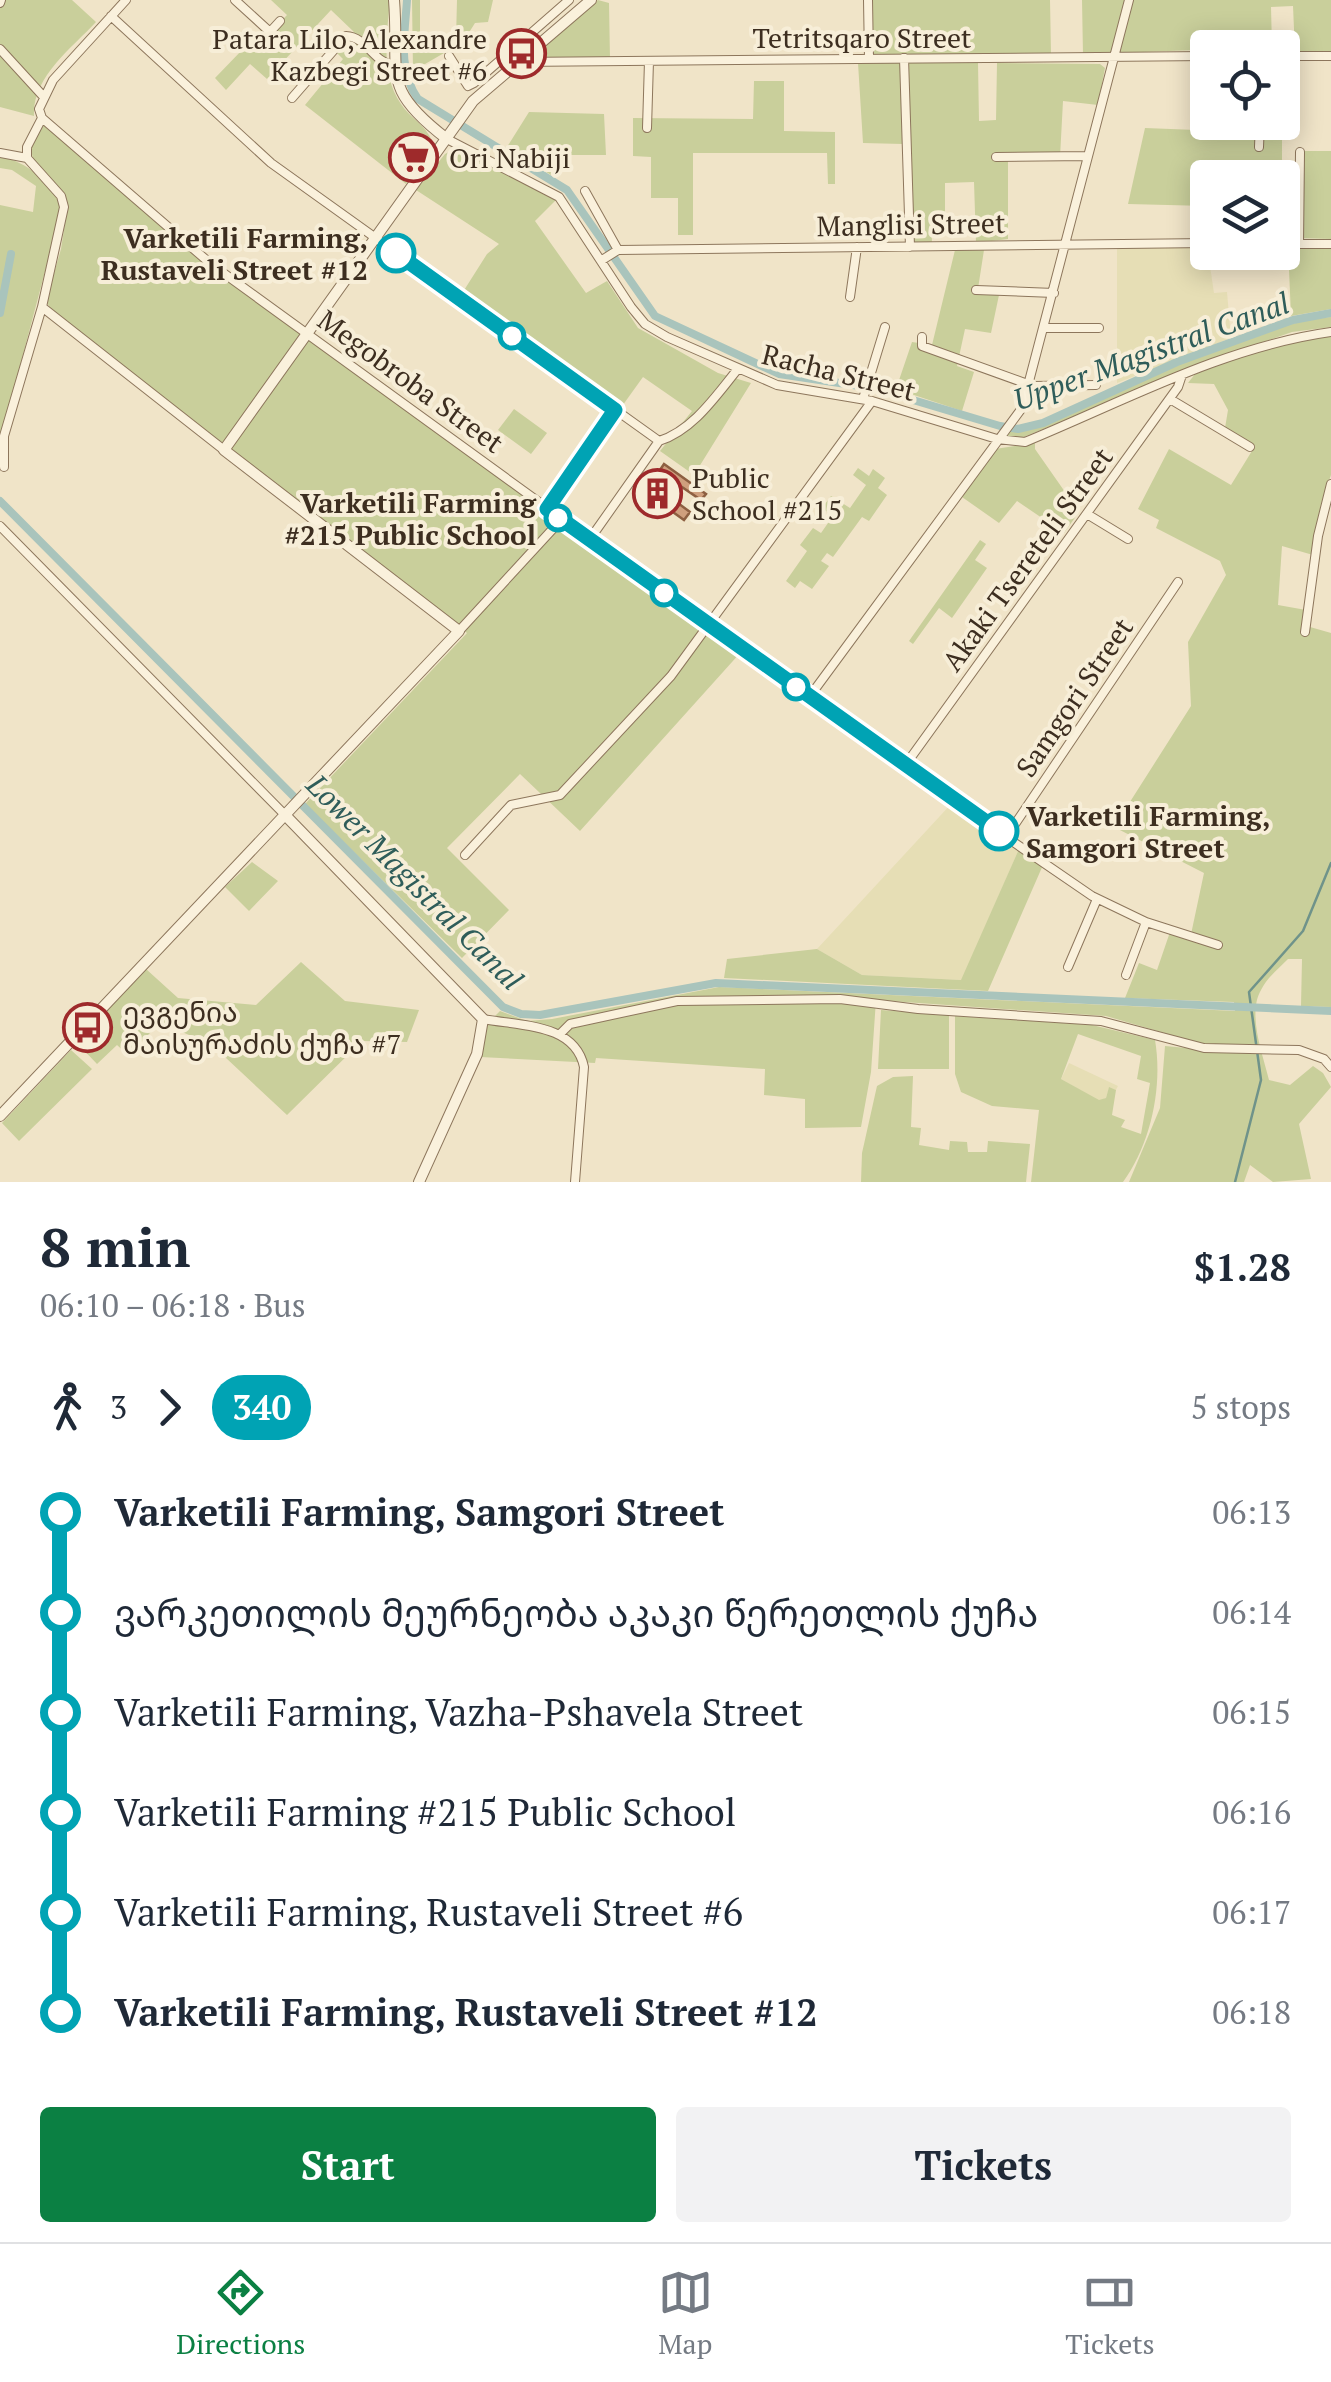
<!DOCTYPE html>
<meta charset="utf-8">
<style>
body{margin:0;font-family:"PT Serif","Noto Sans Georgian",serif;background:#f2f2f3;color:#1f2937;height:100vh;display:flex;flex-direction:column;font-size:38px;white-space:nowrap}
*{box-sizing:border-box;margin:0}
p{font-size:32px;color:#747a83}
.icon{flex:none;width:55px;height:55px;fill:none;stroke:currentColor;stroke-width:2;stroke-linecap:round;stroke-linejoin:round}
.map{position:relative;height:1182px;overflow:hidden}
.drawer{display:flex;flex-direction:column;background:#fff;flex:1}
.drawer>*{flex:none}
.badge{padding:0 20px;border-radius:32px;font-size:35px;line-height:65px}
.controls{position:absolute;left:1190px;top:30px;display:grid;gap:20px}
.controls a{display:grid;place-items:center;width:110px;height:110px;border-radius:10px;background:#fff;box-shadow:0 5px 25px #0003;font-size:50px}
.map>.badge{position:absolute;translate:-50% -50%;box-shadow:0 0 0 5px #fff}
.legs{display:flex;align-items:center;gap:15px;height:110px;padding:0 40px;font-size:32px}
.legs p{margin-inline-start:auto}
.summary{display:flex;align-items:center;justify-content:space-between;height:170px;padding:0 40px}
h1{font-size:55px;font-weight:700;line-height:75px}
.button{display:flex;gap:20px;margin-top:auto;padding:20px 40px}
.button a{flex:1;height:115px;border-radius:10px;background:#0b8043;color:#fff;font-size:40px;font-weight:700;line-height:115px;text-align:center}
.button a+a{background:#f2f2f3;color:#1f2937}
ul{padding:0 40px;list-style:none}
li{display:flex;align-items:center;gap:35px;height:100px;font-size:38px}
li i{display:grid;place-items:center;width:15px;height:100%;margin:0 12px;background:currentColor}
li i::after{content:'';width:25px;height:25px;margin:-12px;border:8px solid;border-radius:50%;background:#fff}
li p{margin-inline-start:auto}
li:first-child i{background:linear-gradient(#0000 50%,currentColor 0)}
li:last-child i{background:linear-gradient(currentColor 50%,#0000 0)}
.dock{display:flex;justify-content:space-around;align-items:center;height:140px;border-top:2px solid #e0e1e3;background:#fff;font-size:28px;color:#747a83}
.dock a{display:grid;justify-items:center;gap:5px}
.dock .current{color:#0b8043}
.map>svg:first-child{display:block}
</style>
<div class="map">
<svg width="1331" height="1182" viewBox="0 0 1331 1182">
<rect width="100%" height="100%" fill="#f0e4c8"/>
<path fill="#e6deb5" d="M1117 245 1207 246 1214 293 1227 292 1231 338 1117 383Z
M952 803 1019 849 962 980 862 975 817 949Z
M1069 1063 1118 1086 1116 1090 1109 1088 1106 1098 1099 1101 1061 1079Z"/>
<path fill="#c9cf9b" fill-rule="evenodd" d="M0 0H72L96 22C72 48 32 77 34 116L0 107Z
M271 0H390C387 34 380 74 401 104 410 118 426 125 432 141L431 150 406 184 305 105 343 59 336 52 354 32 331 10 267 79 250 64 226 90 215 78 266 25 272 31 287 15Z
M412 0H420V37L456 39 457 0H493L488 22 475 23 463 42 413 71Z
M598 0 609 3 610 59H535V51Z
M871 0H1050L1051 55H871Z
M1082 0H1126L1111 55H1083Z
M1132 0H1331V52H1295L1293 6 1271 7 1272 47 1118 53Z
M858 63H978L979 121 996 120 997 63 1100 64 1105 68 1098 105 1063 101 1060 157 1008 160V239L976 243 974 182 945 183V212L931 213 932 244H907L903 144 863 143Z
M754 81H784V131L835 132V184H828L827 153H693V235H678V198H651V157L633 156V118L753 119Z
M529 112 604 114 606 155H569L551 175 507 147Z
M1282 122V177L1208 178 1207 206 1128 204 1145 128 1222 131 1224 123Z
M44 123 207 266 741 652 580 831 520 774 447 848 509 910 462 958 305 804 467 633 53 313 46 301 61 249 68 204 33 160 31 148Z
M454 149 557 199 535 221 586 293 607 281 638 328 718 373 751 383 694 475 660 451 692 411 643 377 620 409 461 295 487 254 499 244 416 190 445 154Z
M1301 151H1331V239L1299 238Z
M0 157C28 161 50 183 62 207L0 442V205L33 212 36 186 12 170 0 168Z
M1288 246H1331V309L1291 316Z
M955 250H984L977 295H999L991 333 965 329 957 366 974 372 962 411 896 389 912 342 932 345Z
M1331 317V327L1292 332 1229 354 1021 438 1006 436 1009 431C1044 431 1079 409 1111 395 1167 369 1272 321 1331 317Z
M1331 336V475L1321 504 1313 555 1282 546 1278 605 1306 610 1303 625 1331 633V1007L1301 1006 1302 959H1288C1279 968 1267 978 1261 990 1247 1014 1263 1055 1269 1080L1290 1085 1313 1066 1323 1073 1331 1087 1299 1124 1311 1179 1273 1182 1250 1165 1244 1182H1129L1160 1108 1165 1046 1241 1053 1249 1050V1045L1202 1044 1106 1016 876 1000 871 1072 861 1127 805 1128V1099L764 1095 765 1069 596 1058 595 1063 480 1057 486 1025 500 1011 527 1021 552 1019 719 987 1235 1011 1234 1002 1125 998 1139 963 1157 970 1170 932 1190 939 1204 873 1114 827 1191 706 1188 642 1226 575 1220 561 1156 528 1159 520 1138 509 1169 449 1231 485 1255 446 1225 428 1228 410 1214 384 1188 383 1195 374 1262 349Z
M514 409 547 433 531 454 498 430Z
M1035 443V449L1079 512 1064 533 1017 501 999 523 962 497 995 449Z
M858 468 869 476 873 469 885 478 878 488 887 495 869 521 862 517 833 557 827 553 821 561 829 566 812 589 800 581 795 588 786 581 807 551 800 545 813 528 821 533 833 516 822 508 831 496 850 508 866 485 853 475Z
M980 540 986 544 975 560 987 568 952 618 939 608 913 644 909 641Z
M1019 849 1043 865 988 991 724 978 727 959 817 949 862 975 961 980Z
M252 862 278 881 249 911 225 887Z
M301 962 345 1001 419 1010 407 1042 362 1041 287 1115 211 1044 160 1023 128 1055 117 1045 97 1064 77 1043 146 969 178 998 256 1005Z
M881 1010 949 1015V1069H878Z
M955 1016 1092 1025 1155 1040C1163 1086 1151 1144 1123 1182H1031L1039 1110 992 1106 961 1092 955 1074ZM1078 1034 1141 1056 1137 1079 1150 1083 1141 1134 1121 1127 1125 1120 1112 1115 1116 1090 1109 1087 1106 1098 1099 1100 1061 1079Z
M71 1050 92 1069 19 1141 2 1123Z
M913 1076 911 1127 921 1128 919 1145 949 1150 950 1141 967 1142 968 1152H987L988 1141 1030 1144 1026 1182H861L862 1153 877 1086 893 1077Z"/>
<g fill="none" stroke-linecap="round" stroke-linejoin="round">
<path stroke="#6f938a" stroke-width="2.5" d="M1235 1182 1261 1080 1249 992 1303 931 1331 863"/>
<path stroke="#a9c4bc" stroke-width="8" d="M407 0C405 33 397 70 418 99L567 190 655 316 779 374 873 388 1000 426 1018 429 1043 423 1177 362 1293 320 1331 313
M0 313 11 254
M0 501 503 1007 521 1014 540 1015 716 983 1331 1011"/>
</g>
<path fill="#cf9f7d" stroke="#8d5f41" stroke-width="2.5" d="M664 464 706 494 701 500 676 483 667 495 690 512 684 520 645 492Z"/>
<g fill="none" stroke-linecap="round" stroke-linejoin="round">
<defs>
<path id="minor" d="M126 0 53 80 39 109 42 118 211 264 904 767 1092 896 1146 922 1218 945
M235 0 270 32 280 21
M868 0 869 59
M0 3 1 0
M111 16 271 163 659 441
M0 49 43 96
M449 56 468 86 474 83 569 0
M1282 56H1331
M904 58 910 247
M517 62 1208 56
M292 98 346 36C367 37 374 63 393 65
M42 118 27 147V158L61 196 64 207 42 307 224 450
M647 128 649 61
M447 139 559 197 631 307 645 324 667 337 777 385 872 401 997 439 1025 442C1125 401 1223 347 1331 332
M1259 147 1260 122
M0 153 27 158
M996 157 1088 156
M585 191 618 250
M1282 244H1331
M1299 244 1300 152
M602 260 618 250 1208 243
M976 290 1054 293
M850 297 857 247
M1044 328H1099
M922 337V346L1033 386 1096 385
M863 399 885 327
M1170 399 1250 447
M659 441C693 430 715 397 737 370
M4 467V436L42 307
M547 509 615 409
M1087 514 1128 539
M0 526 286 816
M590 539 659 441
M459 631 561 520
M1305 632 1318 536 1331 484
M810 696 1022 408 1129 0
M904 767 1178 387 1182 375
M1007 836 1178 582
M465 855 511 805 560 795 671 676 872 401
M1068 967 1097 899
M1126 975 1146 922
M483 1019C520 1026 575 1023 584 1067L575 1182
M560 1034 570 1024 677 1001 840 999 918 1009 1101 1021 1204 1048 1299 1050 1324 1059 1331 1067"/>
<path id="tertiary" d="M394 0C400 75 379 87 447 139
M286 816 483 1019 477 1054 419 1182
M0 1116 459 631 224 450 473 101 591 0"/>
</defs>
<use href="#minor" stroke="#8d765c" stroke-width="10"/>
<use href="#tertiary" stroke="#8d765c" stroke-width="12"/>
<use href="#minor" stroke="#faf1dc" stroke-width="8"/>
<use href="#tertiary" stroke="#faf1dc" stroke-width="10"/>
</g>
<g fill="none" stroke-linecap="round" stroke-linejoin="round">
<defs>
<path id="line-1" d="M396 253 615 410 547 509 999 831"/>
</defs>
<use href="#line-1" stroke="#fff" stroke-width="22"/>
<use href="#line-1" stroke="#00a3b4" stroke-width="15"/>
</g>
<defs>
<symbol id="bus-ring" viewBox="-11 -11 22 22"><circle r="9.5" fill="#f7eed8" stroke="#9e2a2b" stroke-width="1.5"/><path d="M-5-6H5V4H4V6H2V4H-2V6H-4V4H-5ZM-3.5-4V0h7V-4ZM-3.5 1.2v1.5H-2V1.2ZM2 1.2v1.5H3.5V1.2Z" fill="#9e2a2b"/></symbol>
<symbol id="supermarket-ring" viewBox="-11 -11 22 22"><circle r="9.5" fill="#f7eed8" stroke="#9e2a2b" stroke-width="1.5"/><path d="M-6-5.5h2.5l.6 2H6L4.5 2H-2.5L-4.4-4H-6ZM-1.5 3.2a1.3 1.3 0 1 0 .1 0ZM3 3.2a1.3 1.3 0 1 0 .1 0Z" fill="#9e2a2b"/></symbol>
<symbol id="building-ring" viewBox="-11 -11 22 22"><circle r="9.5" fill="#f7eed8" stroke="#9e2a2b" stroke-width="1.5"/><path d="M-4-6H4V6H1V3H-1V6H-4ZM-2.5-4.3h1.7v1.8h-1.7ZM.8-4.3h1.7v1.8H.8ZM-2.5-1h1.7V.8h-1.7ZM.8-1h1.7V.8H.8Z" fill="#9e2a2b"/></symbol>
</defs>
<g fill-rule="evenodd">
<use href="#bus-ring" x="494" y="26" width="55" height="55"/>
<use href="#supermarket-ring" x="386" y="130" width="55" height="55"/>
<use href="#building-ring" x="630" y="466" width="55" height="55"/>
<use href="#bus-ring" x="60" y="1000" width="55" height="55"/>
</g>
<g fill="#fff" stroke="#00a3b4" stroke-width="5">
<circle cx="396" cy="253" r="18"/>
<circle cx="512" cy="336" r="12"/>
<circle cx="558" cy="518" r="12"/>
<circle cx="664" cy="593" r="12"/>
<circle cx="796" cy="687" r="12"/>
<circle cx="999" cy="831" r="18"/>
</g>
<g text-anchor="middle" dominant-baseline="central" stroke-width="8" stroke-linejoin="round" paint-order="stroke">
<g font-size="28" fill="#3d2e20" stroke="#f7eed8">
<text x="862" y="37">Tetritsqaro Street</text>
<text transform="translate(911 224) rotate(-1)">Manglisi Street</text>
<text transform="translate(839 372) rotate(14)">Racha Street</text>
<text transform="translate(411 381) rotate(36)">Megobroba Street</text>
<text transform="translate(1027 559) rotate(-54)">Akaki Tsereteli Street</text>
<text transform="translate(1074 697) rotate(-56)">Samgori Street</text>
</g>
<g font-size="28" fill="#3d2e20" stroke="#f7eed8" text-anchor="start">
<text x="487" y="38" text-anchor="end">Patara Lilo, Alexandre<tspan x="487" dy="32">Kazbegi Street #6</tspan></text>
<text x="449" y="157">Ori Nabiji</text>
<text x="692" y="477">Public<tspan x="692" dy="32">School #215</tspan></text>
<text x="123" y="1011">ევგენია<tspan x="123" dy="32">მაისურაძის ქუჩა #7</tspan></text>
</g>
<g font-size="28" font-weight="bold" fill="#3d2e20" stroke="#f7eed8" text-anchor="end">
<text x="368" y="237">Varketili Farming,<tspan x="368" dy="32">Rustaveli Street #12</tspan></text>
<text x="536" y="502">Varketili Farming<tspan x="536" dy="32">#215 Public School</tspan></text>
<text x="1026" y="815" text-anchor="start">Varketili Farming,<tspan x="1026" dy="32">Samgori Street</tspan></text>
</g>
<g font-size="30" font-style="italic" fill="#2f5d5a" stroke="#f7eed8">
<text transform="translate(1151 351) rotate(-20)">Upper Magistral Canal</text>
<text transform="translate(415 882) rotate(45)">Lower Magistral Canal</text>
</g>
</g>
</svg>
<div class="controls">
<a><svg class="icon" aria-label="locate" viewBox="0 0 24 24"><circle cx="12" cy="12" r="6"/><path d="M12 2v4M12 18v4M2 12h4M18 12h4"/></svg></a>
<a><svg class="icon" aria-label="layers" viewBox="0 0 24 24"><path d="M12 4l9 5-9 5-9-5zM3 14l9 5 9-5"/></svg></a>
</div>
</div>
<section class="drawer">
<div class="summary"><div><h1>8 min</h1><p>06:10 – 06:18 · Bus</p></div><b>$1.28</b></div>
<div class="legs"><svg class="icon" aria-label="walk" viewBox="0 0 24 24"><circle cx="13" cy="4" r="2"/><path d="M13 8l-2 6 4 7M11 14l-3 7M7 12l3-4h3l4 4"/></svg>3<svg class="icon" aria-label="forward" viewBox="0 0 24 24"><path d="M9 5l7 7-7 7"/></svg><b class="badge" style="background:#00a3b4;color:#fff">340</b><p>5 stops</p></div>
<ul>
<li><i style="color:#00a3b4"></i><b>Varketili Farming, Samgori Street</b><p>06:13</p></li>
<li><i style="color:#00a3b4"></i><span>ვარკეთილის მეურნეობა აკაკი წერეთლის ქუჩა</span><p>06:14</p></li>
<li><i style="color:#00a3b4"></i><span>Varketili Farming, Vazha-Pshavela Street</span><p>06:15</p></li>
<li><i style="color:#00a3b4"></i><span>Varketili Farming #215 Public School</span><p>06:16</p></li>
<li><i style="color:#00a3b4"></i><span>Varketili Farming, Rustaveli Street #6</span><p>06:17</p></li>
<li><i style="color:#00a3b4"></i><b>Varketili Farming, Rustaveli Street #12</b><p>06:18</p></li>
</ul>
<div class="button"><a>Start</a><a>Tickets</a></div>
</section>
<nav class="dock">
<a class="current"><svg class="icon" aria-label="directions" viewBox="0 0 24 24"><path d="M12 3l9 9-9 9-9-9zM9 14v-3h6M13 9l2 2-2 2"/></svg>Directions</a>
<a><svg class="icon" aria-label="map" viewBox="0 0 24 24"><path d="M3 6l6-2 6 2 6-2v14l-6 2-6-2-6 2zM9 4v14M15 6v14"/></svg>Map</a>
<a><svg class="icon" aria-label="tickets" viewBox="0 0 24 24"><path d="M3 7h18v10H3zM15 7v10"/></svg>Tickets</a>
</nav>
